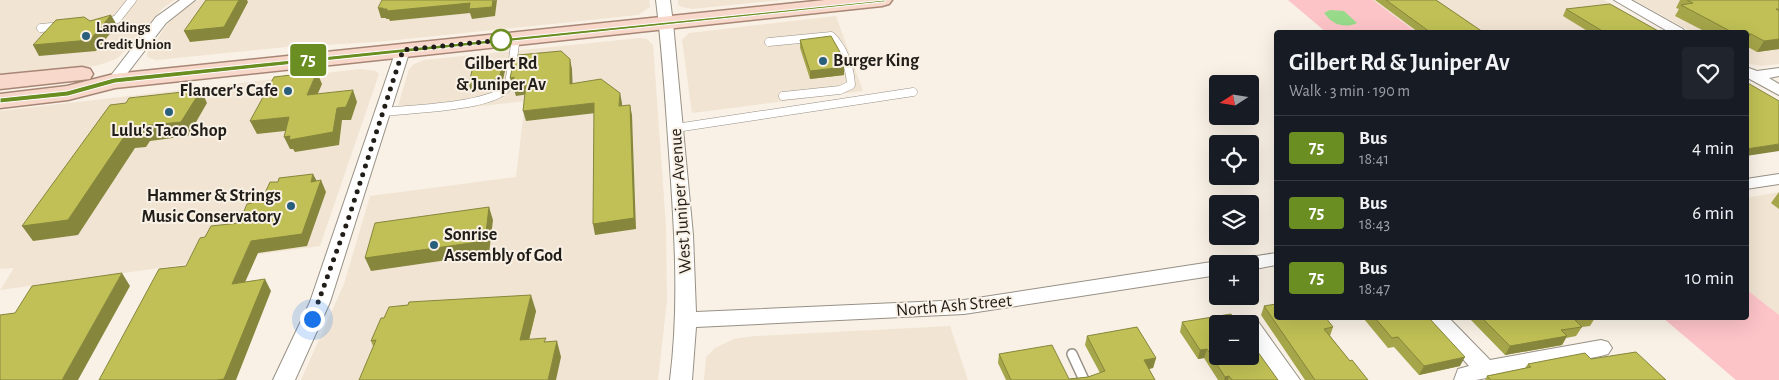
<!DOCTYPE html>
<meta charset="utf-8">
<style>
body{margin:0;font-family:"Alegreya Sans",sans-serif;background:#20242c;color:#f1f3f6;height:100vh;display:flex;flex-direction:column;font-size:19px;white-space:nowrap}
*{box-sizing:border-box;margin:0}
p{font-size:16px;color:#9ea1a6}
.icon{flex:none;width:28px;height:28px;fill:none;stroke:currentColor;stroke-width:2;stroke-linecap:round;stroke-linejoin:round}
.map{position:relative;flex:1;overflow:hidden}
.details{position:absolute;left:1274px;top:30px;width:475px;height:290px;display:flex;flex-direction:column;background:#171b24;border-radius:5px;box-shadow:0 5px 20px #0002}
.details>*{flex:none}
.badge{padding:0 10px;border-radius:4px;font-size:18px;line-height:32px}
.needle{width:32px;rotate:258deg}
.fabs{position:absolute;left:1209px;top:75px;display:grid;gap:10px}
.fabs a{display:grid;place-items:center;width:50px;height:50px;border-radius:5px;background:#171b24;box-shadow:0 5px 20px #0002;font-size:25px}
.you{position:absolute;width:25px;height:25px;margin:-12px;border:4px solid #fff;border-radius:50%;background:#1a73e8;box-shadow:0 0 0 8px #1a73e833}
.map>.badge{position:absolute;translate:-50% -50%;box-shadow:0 0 0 2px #fff}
.round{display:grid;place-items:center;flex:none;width:52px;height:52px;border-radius:5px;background:#20242c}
.summary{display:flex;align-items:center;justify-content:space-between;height:85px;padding:0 15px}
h1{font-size:24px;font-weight:700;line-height:38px}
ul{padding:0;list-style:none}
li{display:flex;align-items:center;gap:15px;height:65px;padding:0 15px;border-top:1px solid #363941}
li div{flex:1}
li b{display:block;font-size:19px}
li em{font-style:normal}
li .badge{min-width:55px;font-weight:700;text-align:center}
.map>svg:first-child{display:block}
</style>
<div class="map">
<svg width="1779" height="380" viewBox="0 0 1779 380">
<rect width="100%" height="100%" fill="#f9f1e5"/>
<path fill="#f1e4d2" d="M0 0H175L163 8 119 57 113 60 96 66 0 75Z
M198 0H649L650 7 638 15 562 23 377 42 286 47 156 60 147 57V53L169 22 187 6Z
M678 0H782L692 9 682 7 678 5Z
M1373 0H1604L1661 32H1416Z
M1634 0H1779V64L1761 66 1746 63V32H1692Z
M836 16 863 91 692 113 682 40 689 33Z
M640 38 647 39 653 45 666 226 667 300 658 380H301L344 284 370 196 516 177 525 101 395 116 409 69 414 64 424 60Z
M360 69 376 71 379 74 320 246 0 290 14 268 0 269V111Z
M1779 192V315L1746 289V198Z
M950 326 968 380H704L706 357 715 348 734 339 755 336Z"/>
<path fill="#fdc4c8" d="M1288 0H1373L1416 32H1326Z
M1746 289 1779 315V380H1736L1663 318H1746Z"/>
<path fill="#97da8a" d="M1330 10 1344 11 1357 23C1344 29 1332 24 1324 13Z"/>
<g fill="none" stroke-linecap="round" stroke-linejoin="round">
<defs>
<path id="lane-far1" d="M103 25 117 19 132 0
M41 28 62 26
M769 42 831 36C844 48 850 68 851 85L840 90 783 96
M384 112C408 109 494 107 507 87 511 81 514 48 516 38
M676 128 913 92"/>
<path id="lane" d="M1072 354 1084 380"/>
<path id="street" d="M180 0H195L166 23 119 84H109L106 81 109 78 156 17Z
M656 0H670L673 23 693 235 696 312 964 300 1218 261 1225 264H1218V275L964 314 696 327 692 380H670C679 309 675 238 670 167 666 111 663 56 656 0Z
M1614 0H1631L1683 29 1685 32H1669Z
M403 46 408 47 410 50 330 302 295 380H273L310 302 396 50 398 47Z
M1746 67 1757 71 1779 68V76L1769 78 1779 84V95L1746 77Z
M1779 174V184L1746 189V179Z
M1276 253V265L1250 270V264H1236L1238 259Z
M1250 318 1257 320 1300 380H1277L1250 341V324H1240L1243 320Z
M1427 318H1449L1490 360 1601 340 1608 342 1612 348 1608 354 1601 356 1476 380H1454L1458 369 1469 366Z"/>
<path id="primary" d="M825 0H892L889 4 882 6 115 88 68 100 0 108V94L67 86 114 74Z
M82 67 90 69 93 74 90 79 0 89V75Z"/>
</defs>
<use href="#lane-far1" stroke="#979085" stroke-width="9"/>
<use href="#lane" stroke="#979085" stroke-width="12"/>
<use href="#street" stroke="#979085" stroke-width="2"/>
<use href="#primary" stroke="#a88676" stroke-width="3"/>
<use href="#lane-far1" stroke="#fff" stroke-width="8"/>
<use href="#lane" stroke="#fff" stroke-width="9"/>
<use href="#street" fill="#fff" fill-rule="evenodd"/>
<use href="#primary" fill="#f7d8ca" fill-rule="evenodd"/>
</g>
<path fill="#a5a54a" d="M1375 0H1436L1483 32H1418Z
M1680 0H1779V49L1757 52 1746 46V32H1706L1675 16 1679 9 1676 8Z
M1566 9 1660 32H1589L1563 16Z
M800 40 844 75 810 79 800 48Z
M1779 192V209L1771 203Z
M1264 306 1333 327 1330 336 1350 361 1368 380H1305L1261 315Z
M536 311 529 340 547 342 561 357 373 346 371 341 384 318Z
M1365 318H1429L1460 366 1419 375 1394 347 1388 348 1364 319Z
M1470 318H1595L1590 326 1582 327 1576 336 1566 338 1562 345 1505 355 1470 319Z
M1182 322 1278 380H1218L1204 358 1198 359 1180 332Z
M1087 336 1156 358 1153 368 1149 369 1155 380H1006L998 363 999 354 1069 379 1088 377 1100 373 1085 345Z
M1591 359 1666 380H1485L1487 376 1525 368 1528 364Z"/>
<path fill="#86863c" d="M239 0H247L248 2 229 38 190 42 184 31Z
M497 0 495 16 472 19 470 13 390 21 389 19H386V18H381L378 8Z
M111 15 117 25 96 51 39 56 33 45Z
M1746 34H1751L1746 42Z
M1779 39V49L1757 52 1764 41Z
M570 59 572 69 573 94 570 84Z
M503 63 505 71 502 84 496 89 471 92 469 84Z
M844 67V75L810 79V71Z
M317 72 322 84 312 107 307 95Z
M514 77 526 84 529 94 516 96 510 78Z
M201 90 207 103 188 136 150 141 146 147 135 148 78 235 33 241 22 226 126 134 142 126Z
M353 90 357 102 351 120H342L339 145 295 152 293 149H290L284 137 337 108Z
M620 93 622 103V116L619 106Z
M594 103 596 113 526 121 523 111Z
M630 105 632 115 636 229 595 235 593 224Z
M289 117 294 130 257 134 250 121Z
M1779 144V151L1746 156V149Z
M313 174 319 185 311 182Z
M321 180 326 192 307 246 258 253 239 296 232 284 251 241Z
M489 207 493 220 489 254 371 271 365 258Z
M122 273 130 286 78 380H62Z
M265 279 271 291 236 380H217Z
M531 295 536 311 525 356 520 340Z
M1567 336 1562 345 1505 355 1510 346Z
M557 341 561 357 556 380H548Z
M1207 349 1204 358 1198 359 1200 350Z
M1465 357 1460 366 1419 375 1424 366Z
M1156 358 1153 368 1142 370 1144 360Z
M1229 376 1228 380H1224L1225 377Z"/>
<path fill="#c0c056" stroke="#86863c" d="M206 0H239L224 27 184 31Z
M382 0H493L492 7 469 9 470 3 387 11V9H383V8H378Z
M1386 0H1436L1483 32H1430Z
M1687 0H1779V9H1776L1779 11V39L1764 41 1751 34H1746V32H1732L1681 5 1693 3Z
M1610 4 1660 32H1604L1566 9Z
M111 15 90 40 33 45 56 20 84 17 90 21Z
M831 36 840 52 844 67 810 71 800 40Z
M561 51 570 59V84L601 79 620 93 619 106 630 105 634 218 593 224 594 103 523 111 526 84 513 86 514 77 510 78 514 60H517L518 55Z
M503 63 500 75 494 80 469 84 473 66Z
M317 72 307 95 353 90 346 107 337 108 333 132 289 140 290 136 284 137 289 117 250 121 274 77Z
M1746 82 1779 101V144L1746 149Z
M201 90 181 122 142 126 138 133 126 134 68 220 22 226 110 105 126 103 129 98Z
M313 174 311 182 321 180 302 234 251 241 232 284 265 279 224 379 217 380H99L159 269 186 266 200 238 205 237 211 226 239 223 247 204 252 203 256 195 265 193 270 182H278L279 178Z
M489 207 485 241 365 258 375 223Z
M122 273 62 380H0V315L15 313 32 286Z
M531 295 520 340 546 338 544 342 557 341 548 380H359L376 340 371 341 381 318H384L389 307 408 305 409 302Z
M1276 304V318H1326L1333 327 1324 329 1350 361 1352 360 1368 380H1315L1264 306Z
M1231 314 1238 324H1218V356H1250V341L1278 380H1232L1229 376 1225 377 1207 349 1200 350 1182 322Z
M1375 318H1429L1465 357 1424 366 1398 337 1392 338Z
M1482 318H1590L1575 320 1582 327 1561 330 1567 336 1510 346Z
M1137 327 1156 358 1144 360 1155 380H1011L999 354 1052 345 1069 379 1088 377 1105 371 1087 336Z
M1636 352 1666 380H1491L1487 376 1531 367 1528 364 1585 353 1591 359Z"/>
<path fill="#6b8e23" stroke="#fff" d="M882 2 115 83 68 96 0 103V98L67 91 114 78 885 0V2Z"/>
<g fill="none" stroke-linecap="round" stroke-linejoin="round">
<path stroke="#211e1a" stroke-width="5" stroke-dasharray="0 9" d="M312 319 348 220 403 50 503 40H501"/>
</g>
<g fill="#2a5f7b" stroke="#f9f1e5" stroke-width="2">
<circle cx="86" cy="36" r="5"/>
<circle cx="823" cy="61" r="5"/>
<circle cx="288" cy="91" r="5"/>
<circle cx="169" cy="112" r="5"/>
<circle cx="291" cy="206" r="5"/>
<circle cx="434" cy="245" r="5"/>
</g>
<circle fill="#fff" stroke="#6b8e23" stroke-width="2.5" cx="501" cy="40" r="10"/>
<g text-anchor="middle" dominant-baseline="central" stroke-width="4" stroke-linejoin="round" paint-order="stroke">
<g font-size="15" font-weight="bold" fill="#211e1a" stroke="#f9f1e5" text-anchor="start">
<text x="96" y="27">Landings<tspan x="96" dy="17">Credit Union</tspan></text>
</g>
<g font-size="18" font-weight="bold" fill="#211e1a" stroke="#f9f1e5" text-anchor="start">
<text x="833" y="61">Burger King</text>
<text x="278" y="91" text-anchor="end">Flancer's Cafe</text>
<text x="169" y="131" text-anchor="middle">Lulu's Taco Shop</text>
<text x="281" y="196" text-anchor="end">Hammer &amp; Strings<tspan x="281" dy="21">Music Conservatory</tspan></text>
<text x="444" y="235">Sonrise<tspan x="444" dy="21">Assembly of God</tspan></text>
</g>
<g font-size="18" font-weight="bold" fill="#211e1a" stroke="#f9f1e5">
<text x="501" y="64">Gilbert Rd<tspan x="501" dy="21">&amp; Juniper Av</tspan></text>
</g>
<g font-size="18" fill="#211e1a" stroke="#f9f1e5">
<text transform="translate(681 201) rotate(-94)">West Juniper Avenue</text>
<text transform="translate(954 306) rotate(-5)">North Ash Street</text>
</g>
</g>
</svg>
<div class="fabs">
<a><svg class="needle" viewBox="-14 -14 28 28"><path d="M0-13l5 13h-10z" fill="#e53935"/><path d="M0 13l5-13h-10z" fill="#9ea1a6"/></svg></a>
<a><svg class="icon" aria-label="locate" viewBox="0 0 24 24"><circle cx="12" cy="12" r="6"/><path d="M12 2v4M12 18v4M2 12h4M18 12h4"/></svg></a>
<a><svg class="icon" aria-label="layers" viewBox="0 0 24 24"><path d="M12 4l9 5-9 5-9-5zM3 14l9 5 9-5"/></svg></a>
<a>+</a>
<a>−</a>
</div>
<div class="you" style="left:312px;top:319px"></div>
<b class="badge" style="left:308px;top:60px;background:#6b8e23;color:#fff">75</b>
<section class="details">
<div class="summary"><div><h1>Gilbert Rd &amp; Juniper Av</h1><p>Walk · 3 min · 190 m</p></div><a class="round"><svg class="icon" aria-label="heart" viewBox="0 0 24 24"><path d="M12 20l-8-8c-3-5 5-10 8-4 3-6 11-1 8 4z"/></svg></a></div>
<ul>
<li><span class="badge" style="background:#6b8e23;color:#fff">75</span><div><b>Bus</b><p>18:41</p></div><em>4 min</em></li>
<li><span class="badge" style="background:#6b8e23;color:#fff">75</span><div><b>Bus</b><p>18:43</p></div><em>6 min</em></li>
<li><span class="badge" style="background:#6b8e23;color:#fff">75</span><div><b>Bus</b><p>18:47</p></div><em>10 min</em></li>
</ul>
</section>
</div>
